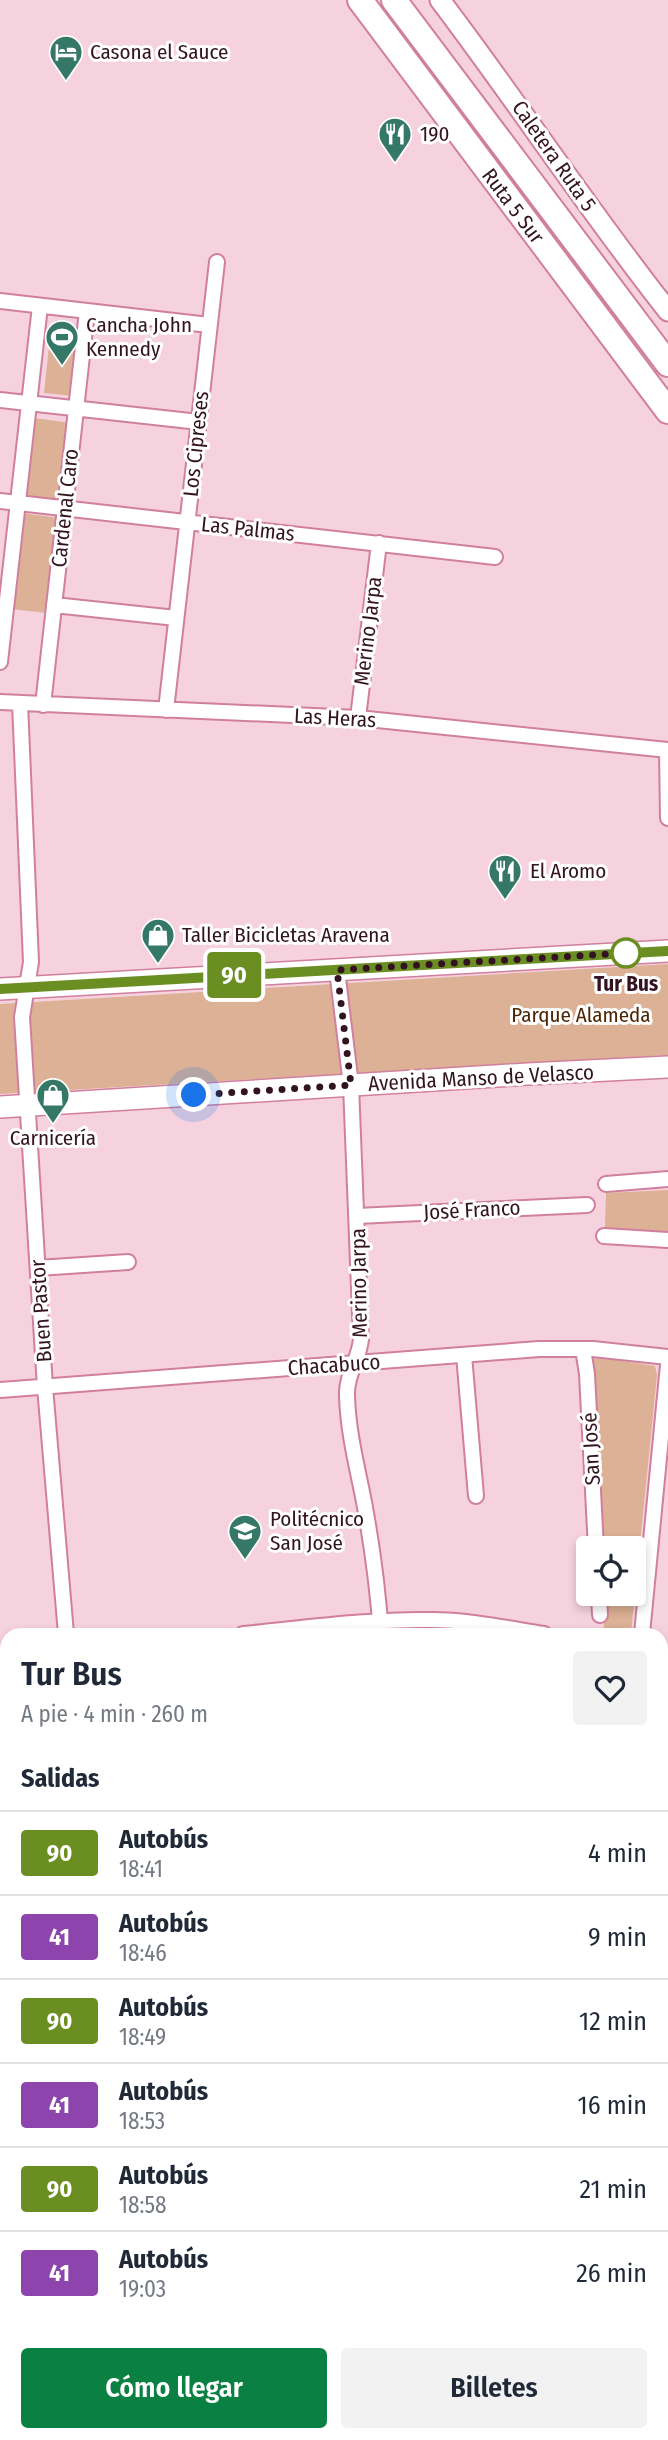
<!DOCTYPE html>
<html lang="es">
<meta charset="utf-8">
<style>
body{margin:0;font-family:"Fira Sans Condensed",sans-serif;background:#f2f2f3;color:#1f2937;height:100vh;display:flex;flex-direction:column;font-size:26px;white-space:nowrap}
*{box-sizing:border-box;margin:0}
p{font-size:23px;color:#747a83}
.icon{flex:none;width:38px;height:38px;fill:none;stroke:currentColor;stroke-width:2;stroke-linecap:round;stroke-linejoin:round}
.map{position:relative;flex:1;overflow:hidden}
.panel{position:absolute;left:0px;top:1628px;width:668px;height:814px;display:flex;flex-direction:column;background:#fff;border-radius:21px 21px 0 0;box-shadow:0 4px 10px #0003}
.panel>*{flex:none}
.badge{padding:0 14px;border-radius:5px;font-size:24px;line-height:46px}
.tools{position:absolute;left:576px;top:1536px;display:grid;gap:14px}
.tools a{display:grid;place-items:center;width:70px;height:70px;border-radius:7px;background:#fff;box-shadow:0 4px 10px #0003;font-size:35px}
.you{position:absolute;width:35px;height:35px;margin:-18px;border:5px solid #fff;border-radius:50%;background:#1a73e8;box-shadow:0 0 0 10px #1a73e833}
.map>.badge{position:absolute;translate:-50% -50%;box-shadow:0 0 0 4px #fff}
h2{padding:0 21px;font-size:26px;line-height:63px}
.round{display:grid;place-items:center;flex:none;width:74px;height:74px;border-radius:7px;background:#f2f2f3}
.summary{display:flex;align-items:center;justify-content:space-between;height:119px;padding:0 21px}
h1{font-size:33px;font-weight:600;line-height:52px}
.primary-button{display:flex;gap:14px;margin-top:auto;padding:14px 21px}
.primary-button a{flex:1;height:80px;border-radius:7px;background:#0b8043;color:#fff;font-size:28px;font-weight:600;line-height:80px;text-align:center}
.primary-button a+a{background:#f2f2f3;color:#1f2937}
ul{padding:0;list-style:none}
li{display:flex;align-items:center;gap:21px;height:84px;padding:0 21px;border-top:2px solid #e0e1e3}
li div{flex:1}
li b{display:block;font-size:26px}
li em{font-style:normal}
li .badge{min-width:77px;font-weight:700;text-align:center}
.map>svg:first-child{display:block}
</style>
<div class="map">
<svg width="668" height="2440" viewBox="0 0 668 2440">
<rect width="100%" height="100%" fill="#f6d2de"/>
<path fill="#dcb195" d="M50 337 81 340 74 396 44 393Z
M34 418 71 423 60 506 24 502Z
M22 513 59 518 47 613 11 609Z
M668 964V1055L0 1094V1004Z
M668 1190V1233L605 1228 606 1193Z
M596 1357 655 1366 657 1375 631 1634H604L603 1594H634V1549H601L592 1362Z"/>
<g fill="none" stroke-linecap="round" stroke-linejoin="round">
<defs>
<path id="street" d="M0 301 209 325
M0 400 199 422
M0 501 495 557
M54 605 176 618
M0 662 40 306
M0 702 358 718 668 750
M20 703 31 962 22 1017 45 1387 66 1634
M43 705 87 311
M166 710 217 262
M358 718 379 543
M667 750 668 818
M337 970 351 1085 361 1339C359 1360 346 1375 347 1396 348 1432 357 1466 364 1502 372 1545 378 1591 381 1634
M606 1184 668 1179
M357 1216 587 1205
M604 1236 668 1240
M38 1268 128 1262
M583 1349 587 1374 596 1549
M464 1355 476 1496
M0 1390 539 1349H593L668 1357
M599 1594 600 1615
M243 1634C306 1628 369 1619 431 1620 469 1620 506 1628 544 1634
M642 1634 668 1365
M0 1673 7 1671
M0 1861H7
M662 1875 668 1874
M128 2434V2440
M443 2434V2440"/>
<path id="secondary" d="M440 0C518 103 588 210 668 311
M662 1668 668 1670
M662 1914 668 1990
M662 2147H668
M0 2201H7
M635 2440 668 2438"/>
<path id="primary" d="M0 989 668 951
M0 1107 528 1074 668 1067"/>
<path id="highway" d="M360 0 668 411
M394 0 668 364"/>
</defs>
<use href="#street" stroke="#d17f9f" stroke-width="18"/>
<use href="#secondary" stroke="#d17f9f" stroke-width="23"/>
<use href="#primary" stroke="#d17f9f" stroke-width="24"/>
<use href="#highway" stroke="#d17f9f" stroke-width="28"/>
<use href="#street" stroke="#fff" stroke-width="14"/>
<use href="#secondary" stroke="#fff" stroke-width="19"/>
<use href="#primary" stroke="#fff" stroke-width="21"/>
<use href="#highway" stroke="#fff" stroke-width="24"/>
</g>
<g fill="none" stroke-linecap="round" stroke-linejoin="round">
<defs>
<path id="line" d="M0 989 668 951"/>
</defs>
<use href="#line" stroke="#fff" stroke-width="16"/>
<use href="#line" stroke="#6b8e23" stroke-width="10"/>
<path stroke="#331321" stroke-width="7" stroke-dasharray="0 12.6" d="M194 1095 351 1085 337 970 626 953"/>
</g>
<defs>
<symbol id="hotel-pin" viewBox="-11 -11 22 30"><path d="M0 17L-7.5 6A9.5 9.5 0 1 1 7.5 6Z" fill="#367868" stroke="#fefefe"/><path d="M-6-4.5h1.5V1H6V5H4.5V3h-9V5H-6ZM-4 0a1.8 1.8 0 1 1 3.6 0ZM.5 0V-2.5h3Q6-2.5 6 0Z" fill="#fff"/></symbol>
<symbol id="restaurant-pin" viewBox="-11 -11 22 30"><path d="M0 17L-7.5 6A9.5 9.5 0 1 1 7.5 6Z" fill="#367868" stroke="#fefefe"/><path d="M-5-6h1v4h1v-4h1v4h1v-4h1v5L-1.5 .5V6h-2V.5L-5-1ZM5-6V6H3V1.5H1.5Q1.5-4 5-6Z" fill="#fff"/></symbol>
<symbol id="stadium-pin" viewBox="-11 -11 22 30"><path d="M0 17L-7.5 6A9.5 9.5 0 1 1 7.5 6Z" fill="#367868" stroke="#fefefe"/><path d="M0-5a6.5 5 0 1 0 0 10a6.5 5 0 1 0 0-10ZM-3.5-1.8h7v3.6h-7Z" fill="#fff"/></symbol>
<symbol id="shop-pin" viewBox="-11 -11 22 30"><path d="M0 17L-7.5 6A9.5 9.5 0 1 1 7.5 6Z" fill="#367868" stroke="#fefefe"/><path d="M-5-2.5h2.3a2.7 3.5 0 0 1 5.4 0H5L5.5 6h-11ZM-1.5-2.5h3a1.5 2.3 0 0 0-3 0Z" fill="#fff"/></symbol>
<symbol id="school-pin" viewBox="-11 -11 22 30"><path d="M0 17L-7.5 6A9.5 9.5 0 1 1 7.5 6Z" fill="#367868" stroke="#fefefe"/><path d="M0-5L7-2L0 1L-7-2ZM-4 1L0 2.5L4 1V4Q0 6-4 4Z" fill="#fff"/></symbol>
</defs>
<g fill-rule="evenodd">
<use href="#hotel-pin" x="47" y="33" width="38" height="52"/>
<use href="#restaurant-pin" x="376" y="115" width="38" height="52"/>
<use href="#stadium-pin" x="43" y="318" width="38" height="52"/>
<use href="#restaurant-pin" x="486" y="852" width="38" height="52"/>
<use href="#shop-pin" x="139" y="916" width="38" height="52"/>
<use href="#shop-pin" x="34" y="1076" width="38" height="52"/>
<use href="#school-pin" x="226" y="1512" width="38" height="52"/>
</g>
<circle fill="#fff" stroke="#6b8e23" stroke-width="3.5" cx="626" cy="953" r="14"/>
<g text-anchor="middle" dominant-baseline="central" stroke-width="6" stroke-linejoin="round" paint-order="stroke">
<g font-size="21" fill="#331321" stroke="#fefefe" text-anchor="start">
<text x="90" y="52">Casona el Sauce</text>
<text x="420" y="134">190</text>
<text x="86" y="325">Cancha John<tspan x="86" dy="24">Kennedy</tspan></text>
<text x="530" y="871">El Aromo</text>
<text x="182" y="935">Taller Bicicletas Aravena</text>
<text x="53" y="1138" text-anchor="middle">Carnicería</text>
<text x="270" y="1519">Politécnico<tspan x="270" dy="24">San José</tspan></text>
</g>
<g font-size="21" fill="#331321" stroke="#fefefe">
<text transform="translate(554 156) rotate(55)">Caletera Ruta 5</text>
<text transform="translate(513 206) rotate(53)">Ruta 5 Sur</text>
<text transform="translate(196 444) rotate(-84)">Los Cipreses</text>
<text transform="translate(65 508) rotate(-84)">Cardenal Caro</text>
<text transform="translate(248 529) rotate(6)">Las Palmas</text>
<text transform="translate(368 631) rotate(-83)">Merino Jarpa</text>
<text transform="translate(335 718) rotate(3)">Las Heras</text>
<text transform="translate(481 1078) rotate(-3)">Avenida Manso de Velasco</text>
<text transform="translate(472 1210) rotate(-3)">José Franco</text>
<text transform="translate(359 1283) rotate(-91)">Merino Jarpa</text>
<text transform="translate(41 1311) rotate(-94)">Buen Pastor</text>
<text transform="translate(334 1365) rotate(-4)">Chacabuco</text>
<text transform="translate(591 1449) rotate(-93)">San José</text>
</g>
<g font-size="21" font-weight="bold" fill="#331321" stroke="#fefefe">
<text x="626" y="984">Tur Bus</text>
</g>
<g font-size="21" fill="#4e2604" stroke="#fefefe">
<text x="581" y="1015">Parque Alameda</text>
</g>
</g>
</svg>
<div class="tools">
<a><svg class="icon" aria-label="locate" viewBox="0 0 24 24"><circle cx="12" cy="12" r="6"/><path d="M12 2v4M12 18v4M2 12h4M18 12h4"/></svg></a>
</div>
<div class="you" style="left:194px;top:1095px"></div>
<b class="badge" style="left:234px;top:975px;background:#6b8e23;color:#fff">90</b>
<section class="panel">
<div class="summary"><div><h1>Tur Bus</h1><p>A pie · 4 min · 260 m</p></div><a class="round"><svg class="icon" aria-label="heart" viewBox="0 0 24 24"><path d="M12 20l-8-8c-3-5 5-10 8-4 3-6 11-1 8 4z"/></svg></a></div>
<h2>Salidas</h2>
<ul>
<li><span class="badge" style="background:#6b8e23;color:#fff">90</span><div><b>Autobús</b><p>18:41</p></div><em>4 min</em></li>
<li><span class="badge" style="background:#8e44ad;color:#fff">41</span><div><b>Autobús</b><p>18:46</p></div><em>9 min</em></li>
<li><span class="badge" style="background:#6b8e23;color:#fff">90</span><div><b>Autobús</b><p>18:49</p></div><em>12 min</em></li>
<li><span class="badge" style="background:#8e44ad;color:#fff">41</span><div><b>Autobús</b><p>18:53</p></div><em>16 min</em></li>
<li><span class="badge" style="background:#6b8e23;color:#fff">90</span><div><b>Autobús</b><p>18:58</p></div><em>21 min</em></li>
<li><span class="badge" style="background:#8e44ad;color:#fff">41</span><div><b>Autobús</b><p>19:03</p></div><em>26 min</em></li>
</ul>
<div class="primary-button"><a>Cómo llegar</a><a>Billetes</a></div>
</section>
</div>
